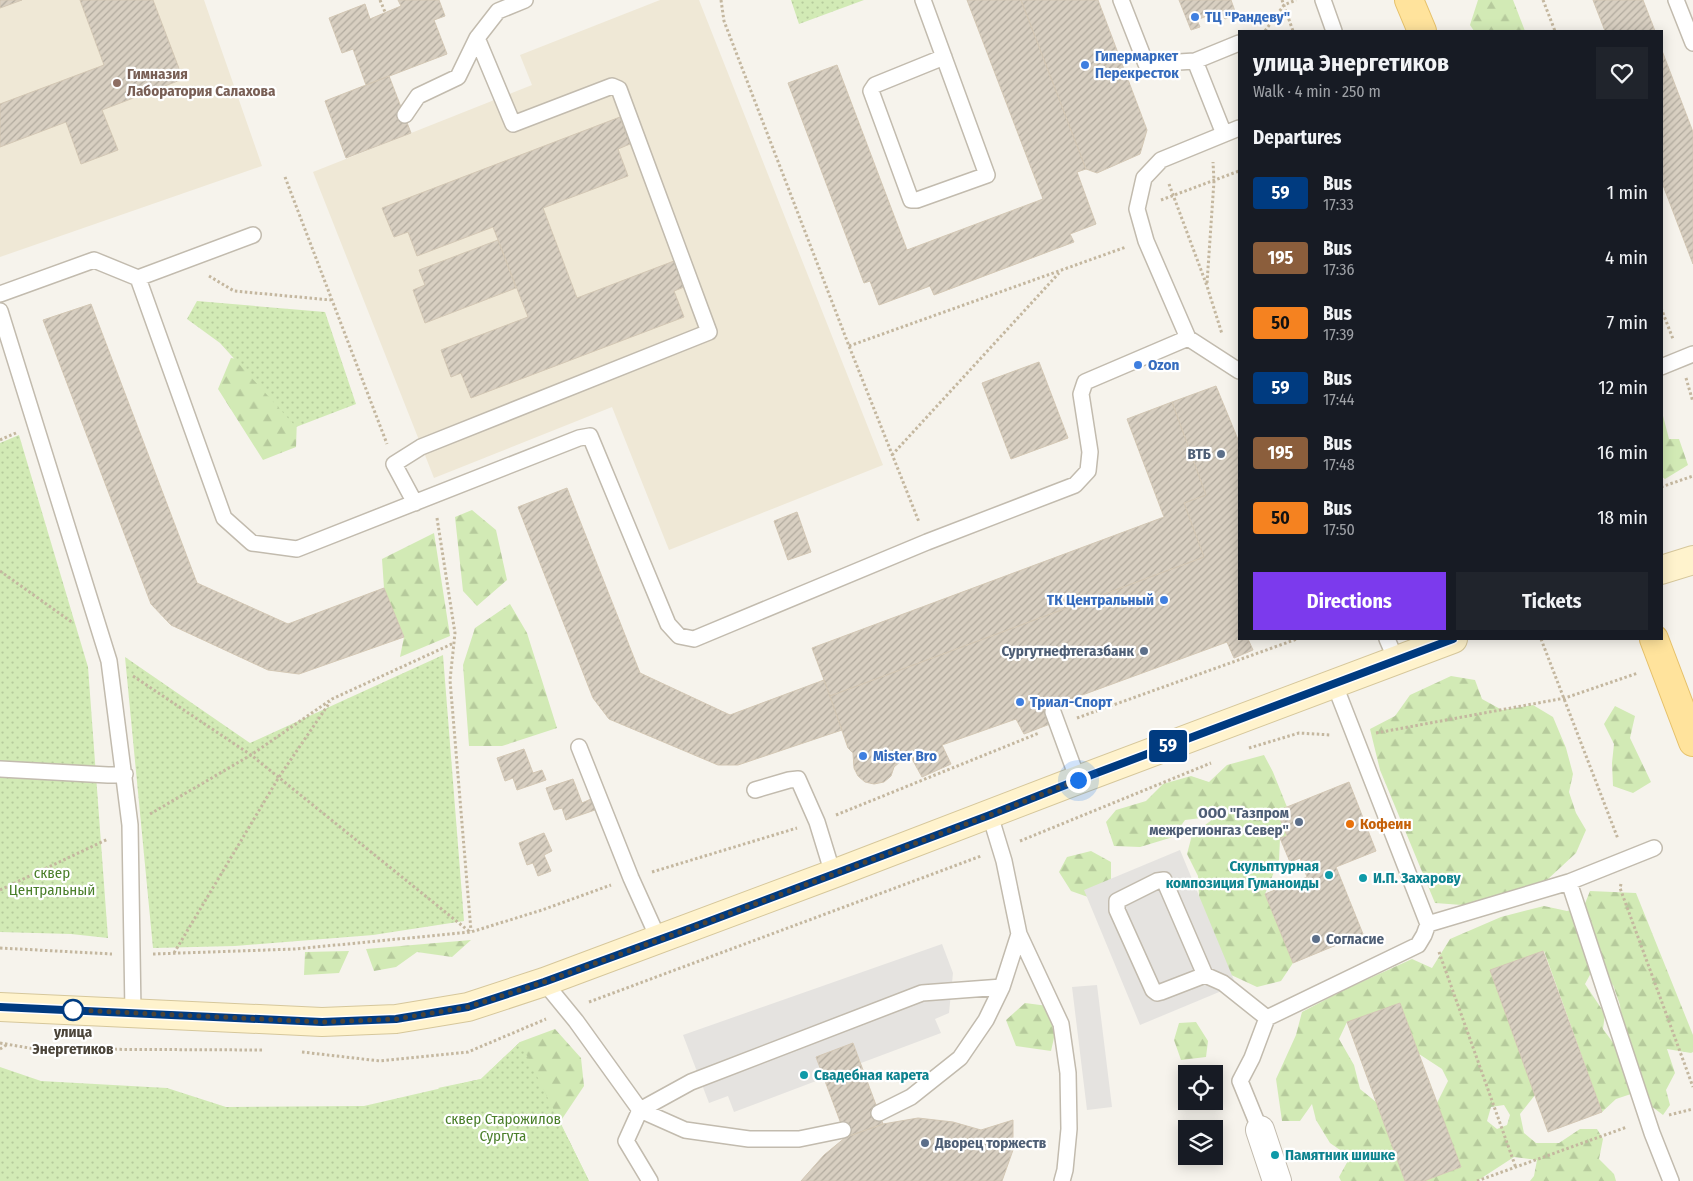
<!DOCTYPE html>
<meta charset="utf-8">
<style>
body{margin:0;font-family:"Fira Sans Condensed",sans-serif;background:#20242c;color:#f1f3f6;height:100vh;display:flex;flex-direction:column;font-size:19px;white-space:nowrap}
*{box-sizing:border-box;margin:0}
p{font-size:16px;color:#9ea1a6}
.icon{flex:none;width:28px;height:28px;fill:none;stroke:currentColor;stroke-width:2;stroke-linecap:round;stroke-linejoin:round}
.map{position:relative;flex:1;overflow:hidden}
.side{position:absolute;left:1238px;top:30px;width:425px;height:610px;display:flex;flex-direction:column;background:#171b24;border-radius:0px;box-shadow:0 2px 12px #0003}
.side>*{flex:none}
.badge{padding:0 10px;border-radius:4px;font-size:18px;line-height:32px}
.tools{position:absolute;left:1178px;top:1065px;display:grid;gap:10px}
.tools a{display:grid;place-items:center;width:45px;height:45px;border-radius:0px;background:#171b24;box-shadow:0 2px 12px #0003;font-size:25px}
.you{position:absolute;width:25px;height:25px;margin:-12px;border:4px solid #fff;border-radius:50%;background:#1a73e8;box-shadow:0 0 0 8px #1a73e833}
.map>.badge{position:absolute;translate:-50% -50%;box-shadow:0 0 0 2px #fff}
h2{padding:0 15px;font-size:19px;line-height:45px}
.round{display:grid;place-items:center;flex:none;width:52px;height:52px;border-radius:0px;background:#20242c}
.head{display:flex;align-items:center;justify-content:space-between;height:85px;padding:0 15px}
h1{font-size:24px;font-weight:700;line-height:38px}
.button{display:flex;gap:10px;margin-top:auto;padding:10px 15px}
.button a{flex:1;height:58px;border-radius:0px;background:#7c3aed;color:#fff;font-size:20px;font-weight:700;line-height:58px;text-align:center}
.button a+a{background:#20242c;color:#f1f3f6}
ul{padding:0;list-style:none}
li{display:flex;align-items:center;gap:15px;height:65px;padding:0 15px}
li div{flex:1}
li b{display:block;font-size:19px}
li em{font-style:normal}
li .badge{min-width:55px;font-weight:700;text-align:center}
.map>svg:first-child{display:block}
</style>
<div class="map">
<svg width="1693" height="1181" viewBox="0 0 1693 1181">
<defs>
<pattern id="forest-firs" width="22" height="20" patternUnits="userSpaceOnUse" patternTransform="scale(1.25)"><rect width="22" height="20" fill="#d2eab5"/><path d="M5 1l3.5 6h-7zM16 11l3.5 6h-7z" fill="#b6ca9c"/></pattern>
<pattern id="park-dots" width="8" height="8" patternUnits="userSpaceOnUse" patternTransform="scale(1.25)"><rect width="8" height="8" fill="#d2eab5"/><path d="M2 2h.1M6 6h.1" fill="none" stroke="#b6ca9c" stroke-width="1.8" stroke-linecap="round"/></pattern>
<pattern id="building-hatch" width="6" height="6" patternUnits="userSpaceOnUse" patternTransform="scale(1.25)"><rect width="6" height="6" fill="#d8cfc1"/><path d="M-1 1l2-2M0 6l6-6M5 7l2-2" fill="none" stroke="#b1aa9e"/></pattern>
</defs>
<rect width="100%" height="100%" fill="#f6f3ec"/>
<path fill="#efe8d6" d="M0 0H204L262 166 0 257Z
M660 0H699L883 465 669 550 612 407 434 478 313 172 532 85 520 55Z"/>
<path fill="url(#forest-firs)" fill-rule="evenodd" d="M1478 0H1513L1525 31H1474L1470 25Z
M231 358 279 365 298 389 296 447 263 460 218 389Z
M1661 408 1669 439H1679L1688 465 1665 479 1661 476Z
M472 510 496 530 507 580 477 606 463 591 455 517Z
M434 533 450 636 400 657 404 637 384 588 382 559Z
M510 604 527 633 557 728 502 746H469L463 665 475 628Z
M1451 676 1475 680 1482 699 1502 710 1533 705 1553 717 1566 748 1573 774 1569 792 1576 813 1586 830 1576 853 1548 879 1503 898 1462 905 1435 903 1380 770 1370 729 1395 716 1410 695Z
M1615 706 1635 716 1630 738 1651 782 1633 793 1613 786 1612 763 1614 744 1604 724Z
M1264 755 1273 772 1287 807 1277 811 1287 836 1280 838 1279 860 1265 894 1293 963 1281 981 1257 987 1227 973 1200 917 1198 876 1187 854 1192 835 1217 816 1185 820 1173 837 1140 847 1114 846 1106 822 1116 810 1146 801 1163 784 1191 776 1209 782 1227 765Z
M1091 851 1111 862V883L1088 897 1071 891 1059 872 1067 857Z
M1590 891 1636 893 1693 1035V1052L1691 1053 1667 1049 1675 1073 1666 1090 1670 1105 1663 1115 1634 1093 1616 1099 1602 1112 1544 951 1490 970 1535 1095 1520 1114 1524 1133 1536 1143H1559L1580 1129H1597L1603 1139 1599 1159 1614 1174 1616 1181H1530L1534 1176 1537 1160 1514 1157 1477 1181H1424L1461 1167 1437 1103 1448 1081 1442 1069 1419 1054 1400 1003 1347 1022 1339 1039 1354 1065 1360 1089 1376 1102 1405 1181H1341L1339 1177 1350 1157 1330 1143 1316 1120 1312 1104 1300 1121H1282L1276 1079 1296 1035 1302 1012 1346 989 1412 959 1432 968 1450 939 1501 917 1544 906 1567 911 1584 906ZM1592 971 1613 985 1620 1005 1622 1025 1617 1048 1603 1029 1605 1014 1585 984ZM1504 1105 1510 1115 1507 1125 1497 1129 1487 1121 1491 1107Z
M471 940 452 957 417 952 396 967 374 971 366 949Z
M349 951 339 973 304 975 305 952Z
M1025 1003 1048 1006 1056 1029 1051 1051 1016 1046 1006 1020Z
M1196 1022 1208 1041 1206 1057 1181 1060 1174 1040 1179 1023Z
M555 1029 581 1058 584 1086 560 1122 589 1181 438 1088 481 1079 520 1042Z"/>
<path fill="url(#park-dots)" d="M791 0H864L799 24Z
M197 301 325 312 356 404 296 427 220 343 187 319Z
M19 435 88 667 108 938 71 934 0 932V443Z
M443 655 464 921 373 935 235 946 153 948 125 657 250 743Z
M520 1042 589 1181H0V1067L41 1081 167 1088 226 1107 364 1106 481 1079Z"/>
<path fill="#e5e3e0" d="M1180 850 1236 985 1140 1025 1084 890Z
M942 944 953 973 949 1013 935 1019 941 1033 861 1063 853 1043 817 1057 824 1078 734 1112 728 1096 709 1103 683 1035Z
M1097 985 1112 1107 1087 1110 1072 987Z"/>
<path fill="url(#building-hatch)" stroke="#d3c7b4" d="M0 0H22L0 8Z
M80 0H153L183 79 102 110 118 150 81 164 66 122 0 147V104L104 65Z
M398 0H439L445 16 434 20 447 54 366 85 353 49 342 53 329 18 365 4 370 19 401 6Z
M967 0H1021L1086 169 1077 172 1096 224 1070 234 1074 242 934 295 930 286 879 305 870 281 864 283 788 83 837 65 907 250 1043 199Z
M1021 0H1098L1147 130 1140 154 1097 173 1086 169Z
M1179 0H1231L1236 14 1225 19 1221 10 1197 20 1200 27 1191 30Z
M1593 0H1643L1655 31H1605Z
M1661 48 1693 132V264L1661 180Z
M389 76 411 133 346 158 325 101Z
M620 117 630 144 618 149 628 176 543 208 577 298 674 261 684 287 674 291 684 317 471 398 461 373 451 377 441 350 528 317 493 227 417 256 408 232 394 237 382 208Z
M498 240 516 288 425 323 413 290 425 285 419 270Z
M91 304 197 583 288 624 384 588 404 637 299 674 268 670 171 625 151 604 43 320Z
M1039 362 1068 438 1011 459 982 383Z
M1216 386 1239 442V639H1248L1253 650 1234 658 1227 642 1044 709 1050 724 1024 734 1016 719 942 745 951 764 922 777 911 757 901 761 894 767 891 776 884 782 874 784 865 782 858 776 854 768 853 753 848 748 830 696 1204 557 1184 503 1206 495 1172 402Z
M1172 402 1206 495 1184 503 1204 557 830 696 812 648 1164 517 1127 419Z
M567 488 640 673 730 715 824 680 842 730 738 765H718L609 719 593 698 518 507Z
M797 512 811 552 788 560 774 521Z
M524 749 533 773 542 770 546 780 517 790 513 778 505 781 497 758Z
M573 779 582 803 591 799 595 810 566 820 562 808 554 810 546 788Z
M1349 782 1376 851 1336 867 1363 934 1293 963 1265 894 1307 877 1300 858 1290 862 1280 838 1287 836 1277 811Z
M544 833 552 851 544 855 551 871 538 876 533 863 527 865 519 843Z
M1543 951 1602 1112 1548 1132 1490 970Z
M1400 1003 1461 1167 1424 1181H1405L1347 1022Z
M853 1043 883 1124 846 1137 816 1057Z
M918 1118 953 1122 981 1130 1013 1120V1150L1002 1181H801L824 1155 846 1137 883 1124Z"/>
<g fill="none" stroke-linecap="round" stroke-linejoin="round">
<defs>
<path id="lane" d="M923 0 987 175 917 200H911L871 91 875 85 944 57
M1121 0 1146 64 1195 61 1239 43
M1323 0 1334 31
M1676 0 1693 43
M1195 61 1224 134
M405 115 418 96 458 77 477 38 498 11 525 0
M1239 128 1161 160 1144 178 1137 209 1146 241 1188 338 1239 371
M138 278 224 518 252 543 297 549 579 438 590 436 668 624 679 636 694 639 927 542 1075 485 1088 471 1090 452 1081 394 1085 382 1188 338
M0 294 94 260 138 278 253 235
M0 311 109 661 130 825 133 1013
M1661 367 1693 354
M415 503 394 464 421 447 709 332 619 89 612 86 513 124 477 38
M1387 639 1396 660
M1053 712 1078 780
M579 747 631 878 659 940
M0 769 108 775 125 774
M755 790 789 780 798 779 817 822 833 874
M1569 882 1652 1133 1671 1181
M1428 924 1569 882 1654 848
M1019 934 1061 1024 1068 1073 1069 1129 1065 1170 1062 1181
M1205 975 1161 992 1157 993 1153 990 1117 910V901L1157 881 1164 880 1205 975 1223 983 1267 1018 1418 945 1424 935 1428 924 1334 683
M544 982 576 1021 640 1110 685 1130 749 1139H799L843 1130
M879 1113 911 1097 960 1058 986 1020 1002 987 1019 934 1004 861 990 815
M1260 1130 1240 1081 1252 1058 1267 1018
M650 1181 626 1141 640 1110 691 1082 922 993 1002 987"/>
<path id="street" d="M1260 1130 1277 1181"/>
<path id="secondary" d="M1661 570 1693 560
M0 1007 322 1022 396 1019 468 1007 544 982 833 874 1078 780 1453 639"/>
<path id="primary" d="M1409 0 1422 31
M1654 639 1693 742"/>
</defs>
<use href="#lane" stroke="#c2bbae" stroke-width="18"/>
<use href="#street" stroke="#c2bbae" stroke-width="30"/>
<use href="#secondary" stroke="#d6c79b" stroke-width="30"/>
<use href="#primary" stroke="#e6c16a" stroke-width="30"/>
<path stroke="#c4b79f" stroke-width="3" stroke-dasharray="2.5 2.5" stroke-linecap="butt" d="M380 0 385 12
M721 0 724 21 849 346 919 522
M1282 0 1293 31
M1543 0 1555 31
M1265 31 1284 5 1296 0
M285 177 387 444
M1169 184 1207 286 1222 334
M1161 200 1239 171
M209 276 234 291 331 300
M1207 283 1214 181 1213 162
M1661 308 1673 339
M849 346 1126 247
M1686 378 1693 402
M0 440 16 433
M892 455 1059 273
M1661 487 1693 476
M437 518 455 633 450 680 471 931
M0 571 73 623
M1541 639 1618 839
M133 676 251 755 470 932
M1077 718 1297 639
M1376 733 1565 698 1638 673
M1249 748 1299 733 1331 735
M150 814 251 755 332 699 454 643
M836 815 1039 733
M1020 841 1211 763
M652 872 797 828
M1621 884 1620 888 1693 1087
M0 890 108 839
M0 948 112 954
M1439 952 1516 1168
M174 953 279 777 330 702
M153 954 295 949 471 932 542 910 611 885
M589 1002 981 856
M0 1043 35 1049 264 1050
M0 1049 8 1044
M302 1052 380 1061 468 1052 546 1019
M1669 1115 1693 1109
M1477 1181 1627 1127"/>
<use href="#lane" stroke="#fff" stroke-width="15"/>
<use href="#street" stroke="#fff" stroke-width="28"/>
<use href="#secondary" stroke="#fff3cd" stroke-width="28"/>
<use href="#primary" stroke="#ffe39c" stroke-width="28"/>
</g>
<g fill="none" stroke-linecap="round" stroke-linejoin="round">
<defs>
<path id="line" d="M0 1007 322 1022 396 1019 468 1007 544 982 694 927 990 815 1078 780 1453 639"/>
</defs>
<use href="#line" stroke="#fff" stroke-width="11"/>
<use href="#line" stroke="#003b80" stroke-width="8"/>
<path stroke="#4b4439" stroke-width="5" stroke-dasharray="0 9" d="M73 1010 322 1022 396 1019 468 1007 544 982 694 927 990 815 1078 780"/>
</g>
<g fill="#3f7fe0" stroke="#fff" stroke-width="2">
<circle cx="1195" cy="17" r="5"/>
<circle cx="1085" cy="65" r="5"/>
<circle cx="1138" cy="365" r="5"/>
<circle cx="1164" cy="600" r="5"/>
<circle cx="1020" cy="702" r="5"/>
<circle cx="863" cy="756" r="5"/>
</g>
<circle fill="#8d6e63" stroke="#fff" stroke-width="2" cx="117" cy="83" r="5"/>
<g fill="#5c6f8a" stroke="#fff" stroke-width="2">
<circle cx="1221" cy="454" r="5"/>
<circle cx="1144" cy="651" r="5"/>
<circle cx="1299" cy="822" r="5"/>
<circle cx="1316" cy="939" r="5"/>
<circle cx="925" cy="1143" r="5"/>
</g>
<circle fill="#e8710a" stroke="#fff" stroke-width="2" cx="1350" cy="824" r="5"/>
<g fill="#0f9aa8" stroke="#fff" stroke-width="2">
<circle cx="1329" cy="875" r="5"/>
<circle cx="1363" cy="878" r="5"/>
<circle cx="804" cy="1075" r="5"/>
<circle cx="1275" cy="1155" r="5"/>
</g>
<circle fill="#fff" stroke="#003b80" stroke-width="2.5" cx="73" cy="1010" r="10"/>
<g text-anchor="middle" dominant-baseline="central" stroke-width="4.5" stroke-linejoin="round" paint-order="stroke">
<g font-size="15" font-weight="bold" fill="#366cbe" stroke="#fff" text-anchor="start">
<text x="1205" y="17">ТЦ "Рандеву"</text>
<text x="1095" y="56">Гипермаркет<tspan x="1095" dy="17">Перекресток</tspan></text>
<text x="1148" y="365">Ozon</text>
<text x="1154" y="600" text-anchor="end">ТК Центральный</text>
<text x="1030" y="702">Триал-Спорт</text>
<text x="873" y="756">Mister Bro</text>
</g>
<g font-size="15" font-weight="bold" fill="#785e54" stroke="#fff" text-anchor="start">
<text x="127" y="74">Гимназия<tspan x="127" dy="17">Лаборатория Салахова</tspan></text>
</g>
<g font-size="15" font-weight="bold" fill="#4e5e75" stroke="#fff" text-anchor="end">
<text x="1211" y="454">ВТБ</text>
<text x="1134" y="651">Сургутнефтегазбанк</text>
<text x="1289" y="813">ООО "Газпром<tspan x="1289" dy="17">межрегионгаз Север"</tspan></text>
<text x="1326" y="939" text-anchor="start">Согласие</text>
<text x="935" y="1143" text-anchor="start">Дворец торжеств</text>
</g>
<g font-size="15" font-weight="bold" fill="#c56008" stroke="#fff" text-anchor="start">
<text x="1360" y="824">Кофеин</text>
</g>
<g font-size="15" font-weight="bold" fill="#0d838f" stroke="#fff" text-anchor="start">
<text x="1319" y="866" text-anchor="end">Скульптурная<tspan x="1319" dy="17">композиция Гуманоиды</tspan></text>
<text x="1373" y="878">И.П. Захарову</text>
<text x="814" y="1075">Свадебная карета</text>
<text x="1285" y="1155">Памятник шишке</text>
</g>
<g font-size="15" fill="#4a7f2a" stroke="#fff">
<text x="52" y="873">сквер<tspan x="52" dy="17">Центральный</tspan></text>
<text x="503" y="1119">сквер Старожилов<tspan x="503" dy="17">Сургута</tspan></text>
</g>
<g font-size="15" font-weight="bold" fill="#4b4439" stroke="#fff">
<text x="73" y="1032">улица<tspan x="73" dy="17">Энергетиков</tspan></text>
</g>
</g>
</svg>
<div class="tools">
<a><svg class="icon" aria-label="locate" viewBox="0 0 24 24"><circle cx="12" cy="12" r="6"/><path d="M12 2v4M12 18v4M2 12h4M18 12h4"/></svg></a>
<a><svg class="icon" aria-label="layers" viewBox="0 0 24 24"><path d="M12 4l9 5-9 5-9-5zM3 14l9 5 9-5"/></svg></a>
</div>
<div class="you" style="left:1078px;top:780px"></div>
<b class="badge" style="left:1168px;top:746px;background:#003b80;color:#fff">59</b>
<section class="side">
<div class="head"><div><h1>улица Энергетиков</h1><p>Walk · 4 min · 250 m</p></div><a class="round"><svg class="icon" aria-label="heart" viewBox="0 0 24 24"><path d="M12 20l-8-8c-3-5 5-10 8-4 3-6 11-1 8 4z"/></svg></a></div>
<h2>Departures</h2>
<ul>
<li><span class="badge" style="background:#003b80;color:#fff">59</span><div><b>Bus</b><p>17:33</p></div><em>1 min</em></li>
<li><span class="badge" style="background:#8b5e3c;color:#fff">195</span><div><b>Bus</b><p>17:36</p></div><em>4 min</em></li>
<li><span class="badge" style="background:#f58220;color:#111">50</span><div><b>Bus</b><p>17:39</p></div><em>7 min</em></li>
<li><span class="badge" style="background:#003b80;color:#fff">59</span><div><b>Bus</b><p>17:44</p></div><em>12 min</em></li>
<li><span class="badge" style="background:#8b5e3c;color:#fff">195</span><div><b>Bus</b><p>17:48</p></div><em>16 min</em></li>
<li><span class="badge" style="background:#f58220;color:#111">50</span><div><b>Bus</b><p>17:50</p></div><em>18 min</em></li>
</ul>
<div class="button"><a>Directions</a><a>Tickets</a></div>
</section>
</div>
